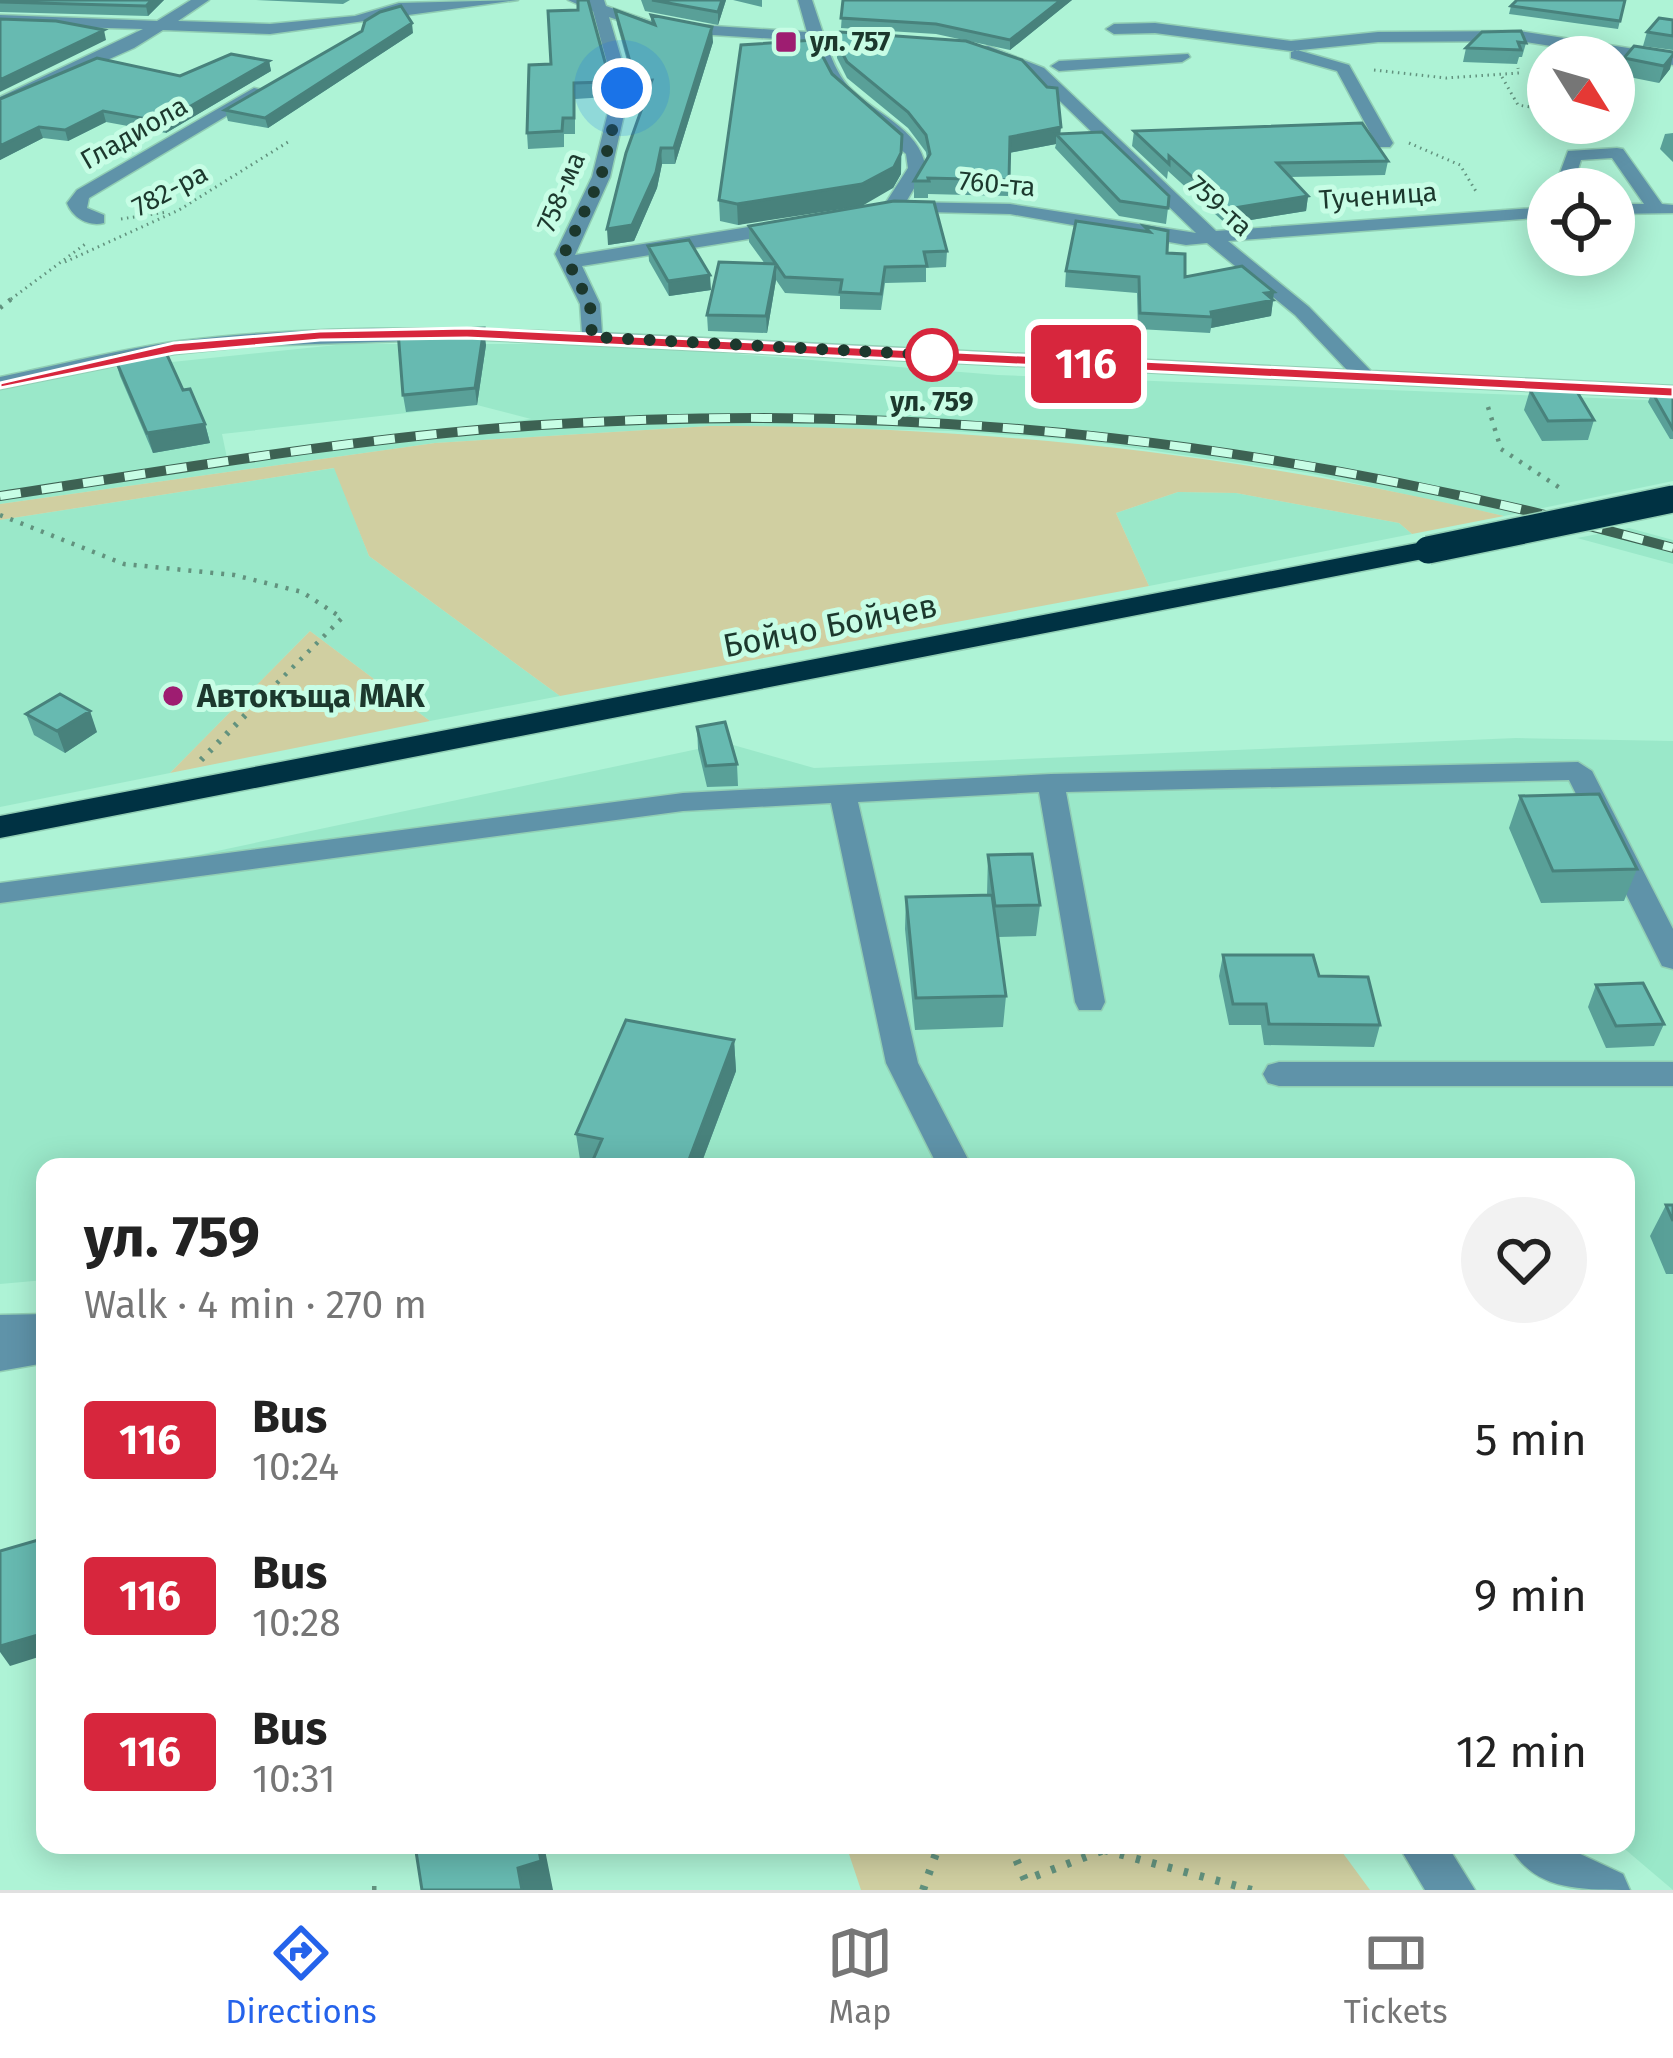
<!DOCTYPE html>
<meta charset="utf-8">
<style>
body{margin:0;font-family:"Fira Sans",sans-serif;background:#f2f2f2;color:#222;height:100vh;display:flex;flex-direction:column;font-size:45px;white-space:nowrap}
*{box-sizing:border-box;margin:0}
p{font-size:39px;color:#767676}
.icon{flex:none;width:66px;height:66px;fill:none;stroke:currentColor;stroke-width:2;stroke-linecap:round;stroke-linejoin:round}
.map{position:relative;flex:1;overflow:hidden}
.panel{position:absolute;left:36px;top:1158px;width:1599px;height:696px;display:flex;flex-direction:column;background:#fff;border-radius:24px;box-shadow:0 6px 30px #0003}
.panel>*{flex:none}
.badge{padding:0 24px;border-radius:9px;font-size:42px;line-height:78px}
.needle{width:78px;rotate:127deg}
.controls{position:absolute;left:1527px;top:36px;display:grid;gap:24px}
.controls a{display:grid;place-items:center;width:108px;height:108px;border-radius:50%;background:#fff;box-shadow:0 6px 30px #0003;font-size:60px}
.you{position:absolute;width:60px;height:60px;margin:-30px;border:9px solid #fff;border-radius:50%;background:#1a73e8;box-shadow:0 0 0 18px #1a73e833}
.map>.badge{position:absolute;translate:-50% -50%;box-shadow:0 0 0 6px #fff}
.round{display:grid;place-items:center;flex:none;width:126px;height:126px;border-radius:63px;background:#f2f2f2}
.summary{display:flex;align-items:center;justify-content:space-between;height:204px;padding:0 48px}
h1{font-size:57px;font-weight:700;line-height:90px}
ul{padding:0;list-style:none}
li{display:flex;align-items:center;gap:36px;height:156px;padding:0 48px}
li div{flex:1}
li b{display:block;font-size:45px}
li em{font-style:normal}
li .badge{min-width:132px;font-weight:700;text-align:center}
.menu{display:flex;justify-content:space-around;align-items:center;height:168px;border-top:3px solid #e0e0e0;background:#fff;font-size:33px;color:#767676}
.menu a{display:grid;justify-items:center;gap:6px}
.menu .selected{color:#2563eb}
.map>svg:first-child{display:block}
</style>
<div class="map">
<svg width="1673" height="1890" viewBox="0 0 1673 1890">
<rect width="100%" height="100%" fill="#aef3d6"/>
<path fill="#9ae8c9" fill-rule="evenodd" d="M346 344H613L998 375 1673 401V481L1504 516 1308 473 1078 440 951 431 710 426 435 443 0 504V390L95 370ZM477 405 531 419 227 458 222 434Z
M335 468 369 556 560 696 430 721 310 631 170 773 0 807V520Z
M1178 492 1236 493 1399 523 1412 534 1149 586 1116 513Z
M1629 528 1673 540V564L1577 538Z
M1516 738 1673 741V1890L1620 1845H1626V1167H45V1280L0 1284V897L726 743 814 768Z"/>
<path fill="#d0cfa1" d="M710 426C979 426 1241 453 1504 516L1412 534 1399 523 1236 493 1178 492 1116 513 1149 586 560 696 369 556 334 468 0 520V504L435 443Z
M310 631 430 721 170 773Z
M846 1845H1337L1370 1890H861Z"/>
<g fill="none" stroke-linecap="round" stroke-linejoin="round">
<defs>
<path id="minor" d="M191 0H209L178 21 270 24 355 16 399 3 518 0 270 34 163 30 134 48 0 108V97L143 29 0 25V15L157 21Z
M568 0H604L606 6 652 22 807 32 798 0H812L823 33 881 38 883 41 875 46 826 42C831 58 837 73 848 86 874 114 919 127 926 168L906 202 1010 204 1196 233 1032 74 982 54V48L988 46 1044 68 1216 231 1548 207V217L1228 241 1309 307 1371 371 1673 386V398L467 339 252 346 174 354 0 389V377C59 365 120 349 180 341 312 325 448 326 582 333L580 304 555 254 592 177 614 88 593 11ZM609 17 650 31 810 41 835 91 906 154 908 168 883 207 886 211 1010 214 1186 245 1207 243 1295 315 1347 370 602 333 600 304 582 266 786 233 795 227 786 221 575 255 610 177 630 88Z
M1155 23 1291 41 1378 32 1519 31 1673 55V65L1519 41 1378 42 1291 51 1155 33 1114 34 1106 29 1114 24Z
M1297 50 1349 65 1393 143 1390 147H1378L1337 71 1291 58V52Z
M1188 54 1190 57 1182 62 1059 71 1051 66 1059 61Z
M254 88 268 91 89 198 87 208 104 215V223C88 227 72 217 67 203L77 190Z
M1617 148 1623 149 1662 204 1673 205V213L1614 214V204H1644L1612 158 1581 160 1572 189H1554L1568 151Z
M1578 762 1592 771 1673 929V969L1662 966 1569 780 1066 792 1105 1002 1101 1010H1079L1075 1002 1039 792 858 802 918 1063 972 1167H938L886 1063 831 803 683 811 0 903V883L683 793 1051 774Z
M1279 1062H1673V1086H1279L1268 1083 1263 1074 1268 1065Z
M45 1314V1363L0 1371V1315Z
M1398 1845H1447L1475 1890H1425Z
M1509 1845H1561L1623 1874 1630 1890C1577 1890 1533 1890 1509 1845Z"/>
<path id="highway" d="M1428 541 1442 550 1438 556 0 838V816Z"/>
</defs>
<use href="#minor" stroke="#91ceb4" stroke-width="3"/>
<use href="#highway" stroke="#91ceb4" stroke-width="3"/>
<path stroke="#62927e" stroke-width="3" stroke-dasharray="1.5 4.5" stroke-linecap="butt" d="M1374 70 1446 78 1519 73 1518 68
M1502 77 1518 105 1548 110
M1409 143 1460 165 1477 193
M121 219 167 212
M65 262 179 210 288 142
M11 299 88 242"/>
<path stroke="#62927e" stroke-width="4.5" stroke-dasharray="3 8" stroke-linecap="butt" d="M0 308 15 296
M1488 407 1501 449 1563 490
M0 515 124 564 234 575 302 592 342 618 268 692"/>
<path stroke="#62927e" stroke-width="6" stroke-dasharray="3 9" stroke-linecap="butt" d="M201 760 271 689"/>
<path stroke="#62927e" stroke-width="8" stroke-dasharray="4.5 12" stroke-linecap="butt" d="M1010 1845 1025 1880 1104 1850 1101 1845
M1104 1850 1252 1890
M372 1890H377
M923 1890 939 1845"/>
<use href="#minor" fill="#5f93a9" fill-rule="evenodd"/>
<use href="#highway" fill="#003243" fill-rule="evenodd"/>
<defs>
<path id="rail" d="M0 496C179 469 359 437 541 425 929 399 1299 445 1673 548"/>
</defs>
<use href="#rail" stroke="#3d6253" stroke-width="10"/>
<use href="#rail" stroke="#c7fde5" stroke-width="8" stroke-dasharray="21" stroke-linecap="butt"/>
<defs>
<path id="highway-bridge" d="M1428 550 1673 499"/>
</defs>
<use href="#highway-bridge" stroke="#91ceb4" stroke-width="30" stroke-linecap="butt"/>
<use href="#highway-bridge" stroke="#003243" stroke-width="27"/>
</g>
<path fill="#59a098" d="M0 0H164L148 16 0 12Z
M256 0H350L343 4Z
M641 0H726L718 25 645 11Z
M733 0H762V7Z
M843 0H1072L1010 50 936 34 841 28Z
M1625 0 1618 29 1509 14 1511 6Z
M578 10 609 88 607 97 575 99V134H564V147L528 149 527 133 551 64Z
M615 10 651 24V15L713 42 675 164H662L657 188 634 241 608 245 646 96H633L632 79 617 24Z
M1673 20V50L1643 46 1647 32Z
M413 33 268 128 228 121 225 110Z
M837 43 1060 133 1168 208 1166 224 1119 216 1055 148 1056 144 1009 153 1008 196 928 194V198H914V181L927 159 926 152 908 128 847 78 837 58Z
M1526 43 1522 57H1519L1517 64 1463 62 1466 48Z
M1673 52 1670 69 1659 83 1619 75 1624 58Z
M269 61 271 71 166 133 106 122 68 141 43 138 0 160V99L180 76Z
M832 74 902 135 901 174 893 188 738 225 720 221 719 200Z
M1134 131 1388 161 1385 175 1290 177 1308 196 1306 211 1226 224 1168 171 1167 179 1132 146Z
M1673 133V162L1660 149 1665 134Z
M749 226 947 251 946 267 926 268V282L885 283 881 310 840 309V296L785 293 776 280 767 333 708 331 707 315 765 264 749 242Z
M1144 226 1167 253 1185 277 1274 292 1271 316 1211 328 1210 333 1138 329 1137 293 1065 287 1066 271 1144 231Z
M648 246 711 290 669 296 649 261Z
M486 345 477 405 406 412 403 395Z
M114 356 183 390 205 424 210 443 153 453 120 376Z
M1530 390 1594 420 1588 440 1542 441 1524 410Z
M1652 392 1673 393V439H1670L1648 402Z
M26 714 97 732 65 753 34 735Z
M697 727 737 764 738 786 707 787 698 749Z
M1520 796 1637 869 1624 901 1541 903 1509 828Z
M988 855 1040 905 1036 936 998 937 1006 996 1003 1027 915 1030 905 929 906 897 987 895Z
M1223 955 1319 976 1380 1025 1374 1047 1264 1045 1261 1025H1229L1219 976Z
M1596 985 1664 1024 1654 1046 1606 1048 1588 1007Z
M734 1040 736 1071 703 1159 744 1167 581 1166 576 1134Z
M1666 1205H1673V1274H1666L1650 1236Z"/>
<path fill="#48827c" d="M152 0H164L148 16 146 6Z
M722 0H726L718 25V12Z
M1061 0H1072L1010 50V40Z
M412 23 413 33 268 128 265 118Z
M712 27 713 42 675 164 674 148Z
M104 30 106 40 0 92V80Z
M1673 55 1670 69 1659 83 1664 66Z
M269 61 271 71 166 133 163 122Z
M103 111 106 122 68 141 65 130Z
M39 127 43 138 0 160V146Z
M1061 127 1060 137 1056 134V144L1008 153 1010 137Z
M661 148 662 164 657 188 634 241 608 245 607 229Z
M901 153V174L893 188 862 206 738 225 737 204Z
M1308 196 1306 211 1226 224 1228 209Z
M776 264V280L767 333 766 316Z
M710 275 711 290 669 296 668 281Z
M1274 292 1271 316 1211 328 1212 317 1211 312Z
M484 328 486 345 477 405 475 388Z
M205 424 210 443 153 453 147 433Z
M90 711 97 732 65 753 57 731Z
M734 1040 736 1071 700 1167 690 1157Z
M45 1633V1655L10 1666 0 1652V1646Z
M538 1845H544L553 1890H522L518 1868Z"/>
<path fill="#67bab1" stroke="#48827c" stroke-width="3" d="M0 0H152L146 6 0 2Z
M578 0H588L608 73 606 82 574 83V118H563L562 131 527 133 529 65 551 64 548 11 578 10Z
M652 0H722L718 12Z
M843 0H1061L1010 40 936 24 841 18Z
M1517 0H1625L1620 21 1511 6Z
M401 6 412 23 265 118 225 110 362 31 365 21 380 12Z
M615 10 655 25 651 15 712 27 674 148H661L656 172 632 225 607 229 626 153 652 80 632 81 633 72Z
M1659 18 1673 20V36L1647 32Z
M0 19 56 21 104 30 0 80Z
M1521 31 1526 43 1518 42 1521 50 1466 48 1482 32Z
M840 32 966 41 1022 60 1047 87 1057 88 1061 127 1010 137 1009 180 928 178 929 181H914L930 154 926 135 908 112 847 62 837 43Z
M814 40 832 74 902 135 901 153 894 167 862 184 737 204 719 200 741 45Z
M1634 46 1673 52V55L1664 66 1624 58Z
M231 54 269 61 163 122 103 111 65 130 39 127 0 146V99L97 58 180 76Z
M1362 123 1388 161 1277 163 1308 196 1228 209 1169 156V164L1134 131Z
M1102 132 1169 196 1168 208 1120 201 1056 134Z
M894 201 934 202 947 251 924 252 927 266 885 267 881 294 840 292 842 280 785 277 776 264 766 316 707 315 719 262 776 264 749 226Z
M1076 221 1150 232 1144 226 1168 231 1167 253 1185 254V277L1242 266 1274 292 1265 293 1273 300 1211 312 1212 317 1140 313 1139 277 1066 271Z
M689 240 710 275 668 281 648 246Z
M484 328 475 388 403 395 398 331Z
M163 346 183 390 190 389 205 424 147 433 114 356Z
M1530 390H1576L1594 420 1548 421Z
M1652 392 1673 393V429Z
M60 694 90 711 57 731 26 714Z
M725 722 737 764 706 766 697 727Z
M1599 794 1637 869 1553 871 1520 796Z
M1032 854 1040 905 995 906 988 855Z
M992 895 1006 996 916 998 906 897Z
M1223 955H1313L1319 976 1368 977 1380 1025 1269 1024 1266 1004H1233Z
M1643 983 1664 1024 1616 1026 1596 985Z
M626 1020 734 1040 690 1157 744 1167H590L602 1139 576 1134Z
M1666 1205H1673V1221Z
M45 1538V1633L0 1646V1551Z
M415 1845H538L541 1861 518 1868 522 1890H422Z"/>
<path fill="#d7263d" stroke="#fff" stroke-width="3" d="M467 328 1673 387V397L467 338 320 340 174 353 0 388V383L174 343 320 331Z"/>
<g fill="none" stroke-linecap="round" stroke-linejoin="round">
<path stroke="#1c382d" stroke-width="12" stroke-dasharray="0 21.6" d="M622 88 601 177 564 254 590 304 592 337 932 355"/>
</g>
<g fill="#9e1d71" stroke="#c7fde5" stroke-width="4.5">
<rect x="774" y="30" width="24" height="24" rx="6"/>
<circle cx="173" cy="696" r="12"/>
</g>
<circle fill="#fff" stroke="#d7263d" stroke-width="6" cx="932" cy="355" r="24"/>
<g text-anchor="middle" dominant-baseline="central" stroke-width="10" stroke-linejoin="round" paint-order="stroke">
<g font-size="27" font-weight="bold" fill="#1c382d" stroke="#c7fde5" text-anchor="start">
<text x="810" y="42">ул. 757</text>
</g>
<g font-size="27" fill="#1c382d" stroke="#c7fde5">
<text transform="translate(134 133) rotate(-30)">Гладиола</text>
<text transform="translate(997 184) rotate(5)">760-та</text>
<text transform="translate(170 190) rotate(-28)">782-ра</text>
<text transform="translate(561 192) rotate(-67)">758-ма</text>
<text transform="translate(1378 196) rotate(-4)">Тученица</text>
<text transform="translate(1220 206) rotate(42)">759-та</text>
</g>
<g font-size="27" font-weight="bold" fill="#1c382d" stroke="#c7fde5">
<text x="932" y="402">ул. 759</text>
</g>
<g font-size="33" fill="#1c382d" stroke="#c7fde5">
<text transform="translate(830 626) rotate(-11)">Бойчо Бойчев</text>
</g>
<g font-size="33" font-weight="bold" fill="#1c382d" stroke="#c7fde5" text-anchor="start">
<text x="197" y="696">Автокъща МАК</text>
</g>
</g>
</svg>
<div class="controls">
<a><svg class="needle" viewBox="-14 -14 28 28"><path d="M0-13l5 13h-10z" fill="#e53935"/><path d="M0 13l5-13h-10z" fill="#767676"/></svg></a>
<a><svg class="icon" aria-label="locate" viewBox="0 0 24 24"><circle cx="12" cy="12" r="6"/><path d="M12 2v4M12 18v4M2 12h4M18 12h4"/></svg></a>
</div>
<div class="you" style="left:622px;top:88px"></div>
<b class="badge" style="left:1086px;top:364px;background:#d7263d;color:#fff">116</b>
<section class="panel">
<div class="summary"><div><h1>ул. 759</h1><p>Walk · 4 min · 270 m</p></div><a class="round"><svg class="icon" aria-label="heart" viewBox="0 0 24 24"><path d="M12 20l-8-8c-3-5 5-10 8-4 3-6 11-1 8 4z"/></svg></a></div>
<ul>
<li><span class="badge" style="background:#d7263d;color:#fff">116</span><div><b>Bus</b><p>10:24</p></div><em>5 min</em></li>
<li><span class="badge" style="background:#d7263d;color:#fff">116</span><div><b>Bus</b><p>10:28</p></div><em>9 min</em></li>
<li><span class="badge" style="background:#d7263d;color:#fff">116</span><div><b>Bus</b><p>10:31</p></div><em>12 min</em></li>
</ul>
</section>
</div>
<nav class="menu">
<a class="selected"><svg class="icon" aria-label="directions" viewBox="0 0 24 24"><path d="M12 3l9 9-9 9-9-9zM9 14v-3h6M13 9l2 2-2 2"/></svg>Directions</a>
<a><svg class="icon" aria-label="map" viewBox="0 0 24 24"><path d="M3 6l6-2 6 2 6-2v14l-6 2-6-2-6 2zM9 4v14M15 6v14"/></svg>Map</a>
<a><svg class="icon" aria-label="tickets" viewBox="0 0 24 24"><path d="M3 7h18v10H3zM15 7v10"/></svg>Tickets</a>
</nav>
